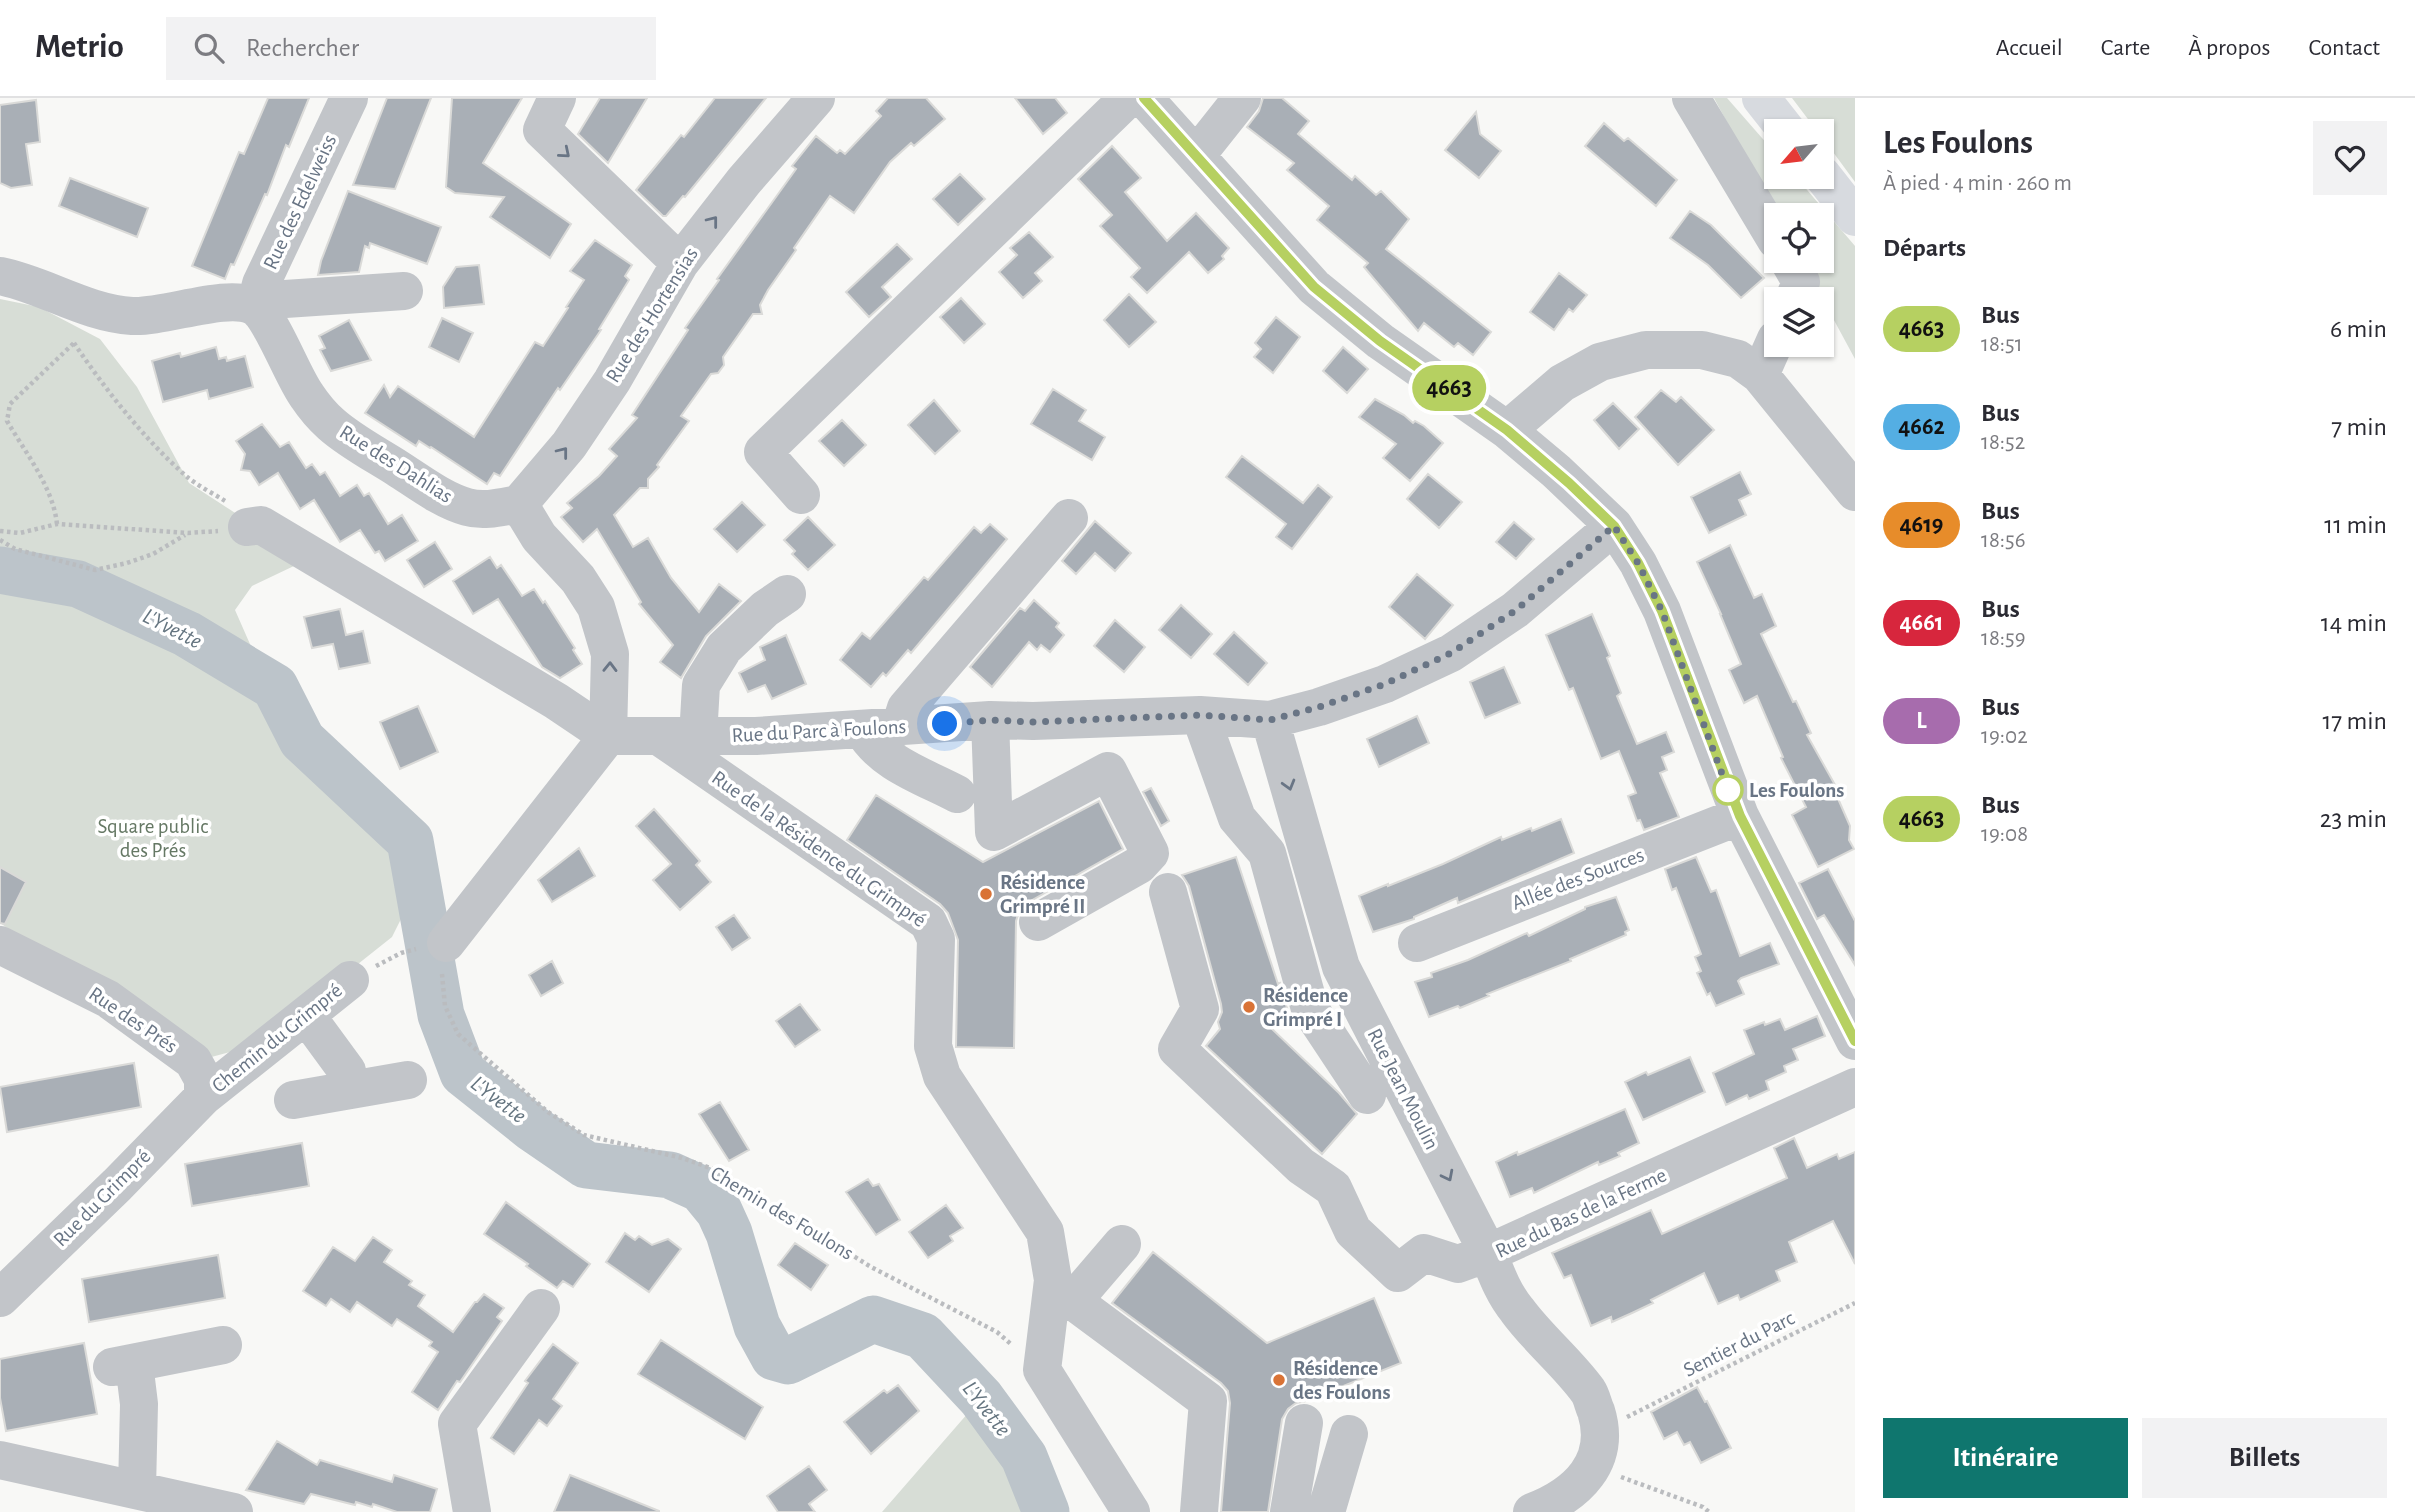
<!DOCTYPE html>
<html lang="fr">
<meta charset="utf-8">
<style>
body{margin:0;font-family:"Alegreya Sans",sans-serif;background:#f2f2f3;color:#2b2b33;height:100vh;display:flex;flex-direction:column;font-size:26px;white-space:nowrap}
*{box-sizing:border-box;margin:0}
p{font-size:23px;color:#7c7c81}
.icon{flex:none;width:38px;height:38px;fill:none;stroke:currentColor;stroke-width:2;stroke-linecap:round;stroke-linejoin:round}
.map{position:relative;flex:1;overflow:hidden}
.drawer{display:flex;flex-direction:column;background:#fff;width:560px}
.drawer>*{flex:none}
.badge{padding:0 14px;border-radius:23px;font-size:24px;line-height:46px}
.needle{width:46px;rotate:242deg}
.fabs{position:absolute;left:1764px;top:21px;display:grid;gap:14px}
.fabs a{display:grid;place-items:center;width:70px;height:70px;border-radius:0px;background:#fff;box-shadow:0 2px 5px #0004;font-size:35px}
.you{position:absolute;width:35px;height:35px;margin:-18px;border:5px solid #fff;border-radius:50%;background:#1a73e8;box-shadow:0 0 0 10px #1a73e833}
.map>.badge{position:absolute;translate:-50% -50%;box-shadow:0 0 0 4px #fff}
h2{padding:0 28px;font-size:26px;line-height:63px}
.round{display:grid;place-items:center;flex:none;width:74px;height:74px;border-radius:0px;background:#f2f2f3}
.overview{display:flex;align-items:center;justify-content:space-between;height:119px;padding:0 28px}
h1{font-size:33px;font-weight:700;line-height:52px}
.action{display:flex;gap:14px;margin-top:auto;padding:14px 28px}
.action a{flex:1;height:80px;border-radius:0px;background:#0f766e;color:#fff;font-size:28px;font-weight:700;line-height:80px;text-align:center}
.action a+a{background:#f2f2f3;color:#2b2b33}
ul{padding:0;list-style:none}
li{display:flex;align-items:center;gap:21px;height:98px;padding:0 28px}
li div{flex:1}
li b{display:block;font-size:26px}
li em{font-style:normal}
li .badge{min-width:77px;font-weight:700;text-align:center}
header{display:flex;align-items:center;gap:42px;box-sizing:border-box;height:98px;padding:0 35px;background:#fff;border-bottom:2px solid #e1e1e2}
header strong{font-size:33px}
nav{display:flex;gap:38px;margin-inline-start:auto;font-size:24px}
.search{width:490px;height:63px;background:#f2f2f3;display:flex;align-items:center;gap:18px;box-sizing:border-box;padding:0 24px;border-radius:0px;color:#7c7c81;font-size:26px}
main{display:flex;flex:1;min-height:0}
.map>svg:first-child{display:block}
</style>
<header>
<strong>Metrio</strong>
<div class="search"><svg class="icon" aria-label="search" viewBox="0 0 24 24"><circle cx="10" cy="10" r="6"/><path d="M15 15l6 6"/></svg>Rechercher</div>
<nav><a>Accueil</a><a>Carte</a><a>À propos</a><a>Contact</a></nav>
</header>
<main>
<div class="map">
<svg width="1855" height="1414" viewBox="0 0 1855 1414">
<rect width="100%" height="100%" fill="#f8f8f6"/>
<path fill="#d7ddd6" d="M1714 0H1727L1776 56V79H1796L1855 148V261L1802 163H1822V117H1777Z
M1792 0H1855V84L1822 39V33H1817Z
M0 201 39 209 100 241 137 289 189 385 266 435 296 467 252 488 235 512 272 596 301 651 402 749 412 799 392 839 256 947 204 961 0 825Z
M975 1307 1018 1367 1036 1414H882Z"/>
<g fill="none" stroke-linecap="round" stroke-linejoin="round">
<path stroke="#bcc4ca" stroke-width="47" d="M0 472 78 486 187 536 275 589 302 642 410 743 441 917 463 975 532 1030 586 1067 670 1077 701 1091 719 1113 729 1135 757 1228 774 1259 788 1263 873 1221 923 1238 981 1300 1024 1359 1046 1414"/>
</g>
<path fill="#a9afb6" stroke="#dadad8" stroke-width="2" d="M268 0H309L289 49 286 47 267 97 265 96 234 167 231 166 225 181 192 168 239 54 244 56Z
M387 0H431L395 91 353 87Z
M452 0H522L483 65 571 126 550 160 490 119 504 99 455 95 446 89Z
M600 0H647L608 65 578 36Z
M715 0H766L685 99 683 98 666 118H663L636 92 681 37 684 39Z
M888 0H926L945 21 914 48 911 45 890 64 854 115 830 98 794 150 796 152 768 192 760 207 762 216H753L723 259 724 267 718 275 711 276 681 318 689 323 657 367 659 369 648 381V390H640L614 417 633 449 648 440 671 480 699 514 719 486 741 503 706 538 681 580 660 564 673 547 639 506 641 504 597 431 583 444 561 419 572 410 567 405 599 378 617 358 609 351 637 320 632 317 688 232 685 230 719 182 717 181 796 71 792 68 816 38 837 55 840 52 845 56 881 18 876 13Z
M1015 0H1055L1067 15 1043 36Z
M1263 0H1282L1309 23 1298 36 1352 82 1355 78 1376 97 1381 93 1409 121 1386 151 1491 234 1473 257 1458 245 1454 249 1424 225 1418 233 1364 169 1368 165 1317 122 1329 108 1287 72 1294 65 1247 29 1259 13Z
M36 2 40 44 26 46 32 87 11 90 0 85V7Z
M1476 14 1480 36 1501 53 1479 80 1445 52Z
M1604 25 1624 43 1628 40 1677 82 1656 108 1585 48Z
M1112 48 1141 80 1125 94 1167 143 1196 115 1229 150 1222 158 1224 161 1208 175 1189 154 1147 195 1131 179 1140 170 1100 128 1112 117 1078 81Z
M960 76 985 101 958 127 933 101Z
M70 80 148 110 137 139 59 108Z
M348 93 441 129 427 166 370 145 369 150 365 148 359 174 318 177 321 163Z
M1690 113 1711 127 1764 180 1741 200 1708 167 1670 140Z
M1029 134 1053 159 1035 175 1042 183 1023 200 999 174 1017 157 1010 150Z
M595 142 632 167 625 178 629 182 599 231 601 232 560 292 558 290 500 378 494 375 487 386 431 349 430 350 419 343 416 348 365 315 384 287 390 299 398 288 474 339 535 244 543 248 568 210 566 209 584 182 570 173Z
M897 146 912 161 882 189 891 199 869 219 846 194Z
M479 167 484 206 444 210 443 189 456 169Z
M1559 175 1587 197 1573 214 1569 211 1554 232 1530 214Z
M1129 196 1156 224 1129 249 1104 222Z
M961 200 985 226 964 245 940 219Z
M1276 219 1300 239 1273 275 1254 259 1261 251 1255 245Z
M442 220 473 235 459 264 429 249Z
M349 222 371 262 331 273 320 252 325 250 319 238Z
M216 249 219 261 226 259 227 263 245 258 253 289 209 301 207 292 163 304 152 263 180 255 181 259Z
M1343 249 1368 271 1347 295 1323 273Z
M1053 291 1086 312 1079 323 1105 339 1092 362 1031 326Z
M1661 292 1676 304 1681 299 1714 332 1678 367 1635 319Z
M1375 301 1404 317 1413 325 1415 323 1424 328 1443 345 1410 383 1383 360 1396 346 1359 319Z
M934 302 960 333 935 356 908 327Z
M1613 305 1639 331 1619 351 1594 322Z
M842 322 866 347 844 368 819 343Z
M262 326 280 349 289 344 306 370 312 366 320 377 325 374 340 398 357 387 364 398 369 395 388 426 402 417 418 443 385 463 379 453 375 455 360 432 340 444 314 402 300 411 278 375 259 387 250 373 241 372 245 356 236 343Z
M1242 358 1303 405 1318 387 1332 399 1292 451 1276 439 1286 426 1226 379Z
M1740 374 1751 396 1739 402 1746 417 1709 435 1691 399Z
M1428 376 1462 404 1439 430 1407 401Z
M742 404 765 427 737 454 714 431Z
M808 419 835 447 808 472 792 456 795 453 784 442Z
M1095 423 1131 455 1115 473 1095 455 1076 476 1062 463Z
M1514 424 1534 441 1516 461 1496 444Z
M990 426 1007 441 911 555 908 552 886 578 883 575 871 589 840 562 862 535 870 541 924 479 928 482 974 429 981 435Z
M435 444 452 471 424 489 407 462Z
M1730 447 1754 500 1762 496 1776 528 1761 536 1793 604 1796 603 1811 635 1807 637 1839 694 1836 696 1850 728 1849 742 1854 751 1818 769 1792 717 1806 709 1781 660 1783 659 1757 598 1744 605 1729 572 1741 566 1720 516H1721L1697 464Z
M490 459 497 470 501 467 522 498 534 491 543 505 545 503 575 550 573 552 582 566 560 580 542 569 498 501 473 516 453 483Z
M1417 476 1453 507 1425 541 1389 509Z
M1034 502 1059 525 1056 529 1064 537 1050 554 1041 547 1037 552 1029 544 992 589 970 569 1020 510 1025 513Z
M1181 507 1212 536 1191 560 1159 532Z
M340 511 346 537 363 533 370 565 339 571 333 546 312 550 304 519Z
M1592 516 1610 558 1607 560 1621 595 1617 598 1637 646 1666 634 1674 654 1662 659 1667 672 1660 675 1679 719 1644 732 1640 722 1637 723 1628 698 1636 695 1619 653 1601 661 1573 590 1569 592 1546 537Z
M1115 522 1145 549 1124 574 1094 548Z
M1234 534 1267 565 1248 587 1214 556Z
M786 537 806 586 772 601 765 587 748 594 739 575 765 562 760 549Z
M1504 569 1520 605 1485 620 1470 584Z
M418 608 438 654 400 671 380 624Z
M1417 618 1429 645 1379 669 1367 641Z
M1151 690 1169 723 1161 728 1143 694Z
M876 697 983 764 1099 703 1123 751 1027 805 1019 814 1016 823 1014 950 956 949 958 842 948 815 940 806 847 742Z
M654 711 700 763 696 767 711 784 680 812 653 782 671 766 636 728Z
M1561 721 1574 755 1458 805 1457 800 1414 819V821L1373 834 1359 798 1388 786V788L1443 766 1501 739 1502 742 1531 730 1532 733Z
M579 750 595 778 552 804 538 782Z
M1236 759 1278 886 1280 885 1288 914 1272 931 1339 995 1357 1016 1322 1056 1206 948 1220 931 1218 924 1222 914 1221 906 1189 788 1182 777Z
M1696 759 1711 794 1716 792 1740 858 1770 845 1779 866 1741 880 1738 883 1744 896 1716 908 1710 895 1707 897 1697 875 1701 873 1695 859 1701 856 1676 790 1672 792 1665 771Z
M0 769 26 784 5 826 0 825Z
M1828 771 1855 823V867L1824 817 1817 821 1799 785Z
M1616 799 1629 832 1625 834 1626 837 1570 861 1571 863 1487 896 1489 898 1460 910 1458 908 1429 919 1415 884 1432 879 1431 875 1468 862 1527 835 1529 838 1585 811V809Z
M734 817 750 840 732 852 716 829Z
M552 863 563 885 541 898 529 877Z
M800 906 820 932 795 949 776 923Z
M1817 918 1825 938 1793 951 1798 962 1784 968 1786 974 1766 983 1769 992 1749 1001 1747 997 1726 1007 1713 975 1754 956 1744 932 1764 924 1765 927 1780 921 1785 932Z
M1690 959 1705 994 1643 1022 1625 984 1646 974 1648 977Z
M134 965 141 1009 7 1034 0 989Z
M720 1004 749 1052 729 1063 699 1016Z
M1625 1011 1639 1045 1618 1055 1620 1058 1599 1067 1598 1064 1534 1095 1532 1090 1510 1099 1496 1064 1517 1054 1518 1057Z
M1794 1040 1807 1070 1837 1056 1839 1061 1855 1054V1166L1833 1123 1789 1144 1797 1164 1776 1173 1780 1183 1740 1202 1738 1197 1718 1206 1704 1175 1651 1202 1653 1205 1632 1215 1612 1224 1611 1219 1591 1228 1571 1177 1564 1180 1552 1155 1651 1112 1662 1136 1787 1080 1774 1050Z
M302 1045 309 1088 192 1108 185 1066Z
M868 1081 873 1088 879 1086 900 1122 876 1137 846 1094Z
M506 1104 590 1166 573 1189 563 1183 557 1190 526 1168 528 1166 484 1136Z
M946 1107 963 1130 950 1138 953 1143 928 1160 909 1134Z
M625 1135 635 1142 639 1138 652 1147 668 1141 681 1151 649 1194 606 1164Z
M373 1139 392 1152 384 1164 412 1183 409 1187 425 1197 418 1208 453 1234 475 1204H477L484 1196 504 1210 497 1219 502 1223 460 1284 457 1283 438 1312 412 1294 438 1254 429 1248 432 1244 397 1221 392 1228 357 1204 350 1214 331 1201 326 1208 303 1193 333 1149 355 1163Z
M795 1145 828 1167 811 1192 778 1167Z
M1153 1154 1267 1245 1374 1200 1401 1265 1306 1303 1296 1305 1288 1311 1282 1321 1268 1414H1221L1230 1305 1228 1293 1221 1285 1112 1205Z
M218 1157 225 1200 89 1224 82 1181Z
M661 1242 763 1309 745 1341 638 1276Z
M84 1245 97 1316 6 1333 0 1300V1261Z
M553 1246 578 1265 553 1301 562 1308 547 1328 539 1322 514 1356 491 1340 528 1285 525 1283Z
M898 1287 919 1313 871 1356 844 1324 884 1292 887 1295Z
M1697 1289 1705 1304 1707 1303 1731 1350 1701 1365 1690 1344 1684 1347 1677 1334 1664 1341 1651 1314Z
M277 1343 317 1367 320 1362 392 1384 394 1377 437 1391 430 1414H397L373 1406 372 1409 356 1404 355 1407 311 1396 304 1406 246 1392Z
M809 1368 827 1392 809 1406 815 1414H778L767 1398Z
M570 1377 659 1413V1414H554Z"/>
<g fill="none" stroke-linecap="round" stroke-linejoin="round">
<path stroke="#babcbf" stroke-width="4.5" stroke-dasharray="3.5 3.5" stroke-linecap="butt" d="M74 245C105 291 144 341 186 378 198 388 214 396 227 404
M57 426C53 389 25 354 7 323L10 306 75 244
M0 433 20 435 57 426 188 435 218 433
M0 442 15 451 95 472 127 465 153 456 185 437
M376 868 401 855 416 851
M442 876 445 908 458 936 548 1014 584 1037 682 1060 716 1072 871 1169 997 1234 1012 1247
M1627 1319 1855 1205
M1621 1379 1703 1409 1709 1414"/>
<path stroke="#c2c5c9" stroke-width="38" d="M557 0 542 32 680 165
M1144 0 1314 189 1380 243 1507 332 1556 373 1614 428 1638 465 1662 513 1740 718 1855 943
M1691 0 1776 142
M1196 58 1242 0
M1789 163 1801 184 1794 201
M0 178C45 187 85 215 132 218 164 220 227 195 253 208 271 217 292 278 307 298 313 307 322 318 331 326 350 343 375 356 397 370 419 384 442 402 467 409 484 414 502 409 519 406
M255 209 261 186 349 0
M255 209 285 201 404 193
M1760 277 1776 241
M1507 332 1562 285 1600 264 1646 252H1702L1738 261 1760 277 1855 394
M801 397 763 354 1128 0
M519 406 569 347 612 283 680 165 744 83 816 0
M519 406 539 439 578 481 596 509 610 556 608 638
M247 429 261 427 556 603 608 638
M1200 617 1237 720 1267 755 1310 911 1367 997
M990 622 994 734 1108 673 1150 755 1139 767 1038 824
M1270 622 1341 869 1488 1155C1496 1175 1503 1195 1517 1212 1538 1241 1567 1264 1588 1293 1592 1299 1593 1307 1596 1313 1612 1364 1577 1397 1532 1414
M900 629 906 610 1069 420
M863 632C881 665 925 679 957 696
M608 638H756L990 622 1033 623 1200 617 1270 622 1319 609 1385 586 1451 555 1515 512 1614 428
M660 639 928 824 936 841 933 948 942 978 1045 1134 1053 1182 1042 1272 1131 1414
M698 639 701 587 724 550 765 511 787 496
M1168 794 1200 911 1177 951 1301 1068 1333 1090 1353 1133 1398 1175 1424 1155 1458 1166 1488 1155 1855 989
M446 845 608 638
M1417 845 1740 718
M0 847 108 901 193 963 203 981V999
M306 917 347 973 350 992
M293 1002 408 982
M1122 1146 1073 1203 1208 1303 1199 1414
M0 1200 117 1087 203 999 350 882
M134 1265 139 1306 137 1391
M112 1269 223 1247
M0 1362 234 1414
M472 1414 457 1326 541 1210
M1289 1414 1304 1325
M1326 1414 1349 1336"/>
<path stroke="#d7dadf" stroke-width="38" d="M1761 0 1787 33
M1822 77 1855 119"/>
</g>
<defs><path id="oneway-chevron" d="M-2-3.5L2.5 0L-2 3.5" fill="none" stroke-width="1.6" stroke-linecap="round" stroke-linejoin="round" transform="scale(1.75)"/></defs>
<g stroke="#697585">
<use href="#oneway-chevron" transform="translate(565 55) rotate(40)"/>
<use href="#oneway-chevron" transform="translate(713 123) rotate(-52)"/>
<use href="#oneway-chevron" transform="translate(563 354) rotate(-52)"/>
<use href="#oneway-chevron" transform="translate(610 569) rotate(-89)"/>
<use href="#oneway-chevron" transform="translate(1289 687) rotate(74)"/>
<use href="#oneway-chevron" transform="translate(1448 1078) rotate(63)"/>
</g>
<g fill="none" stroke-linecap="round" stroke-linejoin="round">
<defs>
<path id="line" d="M1144 0 1314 189 1380 243 1507 332 1569 385 1614 428 1638 465 1662 513 1740 718 1855 943"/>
</defs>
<use href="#line" stroke="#fff" stroke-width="16"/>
<use href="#line" stroke="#b6d061" stroke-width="10"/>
<path stroke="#697585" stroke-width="7" stroke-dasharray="0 12.6" d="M945 626 990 622 1033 624 1200 617 1270 622 1319 609 1385 586 1451 555 1516 512 1614 428 1638 465 1662 513 1728 692"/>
</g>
<circle fill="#fff" stroke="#b6d061" stroke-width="3.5" cx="1728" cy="692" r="14"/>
<g fill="#d97336" stroke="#fff" stroke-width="2.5">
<circle cx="986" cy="796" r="7"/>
<circle cx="1249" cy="909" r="7"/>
<circle cx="1279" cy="1282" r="7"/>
</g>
<g text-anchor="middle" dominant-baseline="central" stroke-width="7" stroke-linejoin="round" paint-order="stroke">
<g font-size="21" fill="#697585" stroke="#fff">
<text transform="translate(300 104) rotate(-65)">Rue des Edelweiss</text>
<text transform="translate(652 217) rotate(-58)">Rue des Hortensias</text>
<text transform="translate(396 366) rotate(32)">Rue des Dahlias</text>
<text transform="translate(819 633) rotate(-3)">Rue du Parc à Foulons</text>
<text transform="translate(819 751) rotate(35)">Rue de la Résidence du Grimpré</text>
<text transform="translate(1578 781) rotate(-21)">Allée des Sources</text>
<text transform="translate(133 922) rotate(34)">Rue des Prés</text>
<text transform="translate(277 940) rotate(-39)">Chemin du Grimpré</text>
<text transform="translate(1403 991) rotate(63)">Rue Jean Moulin</text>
<text transform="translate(102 1100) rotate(-45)">Rue du Grimpré</text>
<text transform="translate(782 1115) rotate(31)">Chemin des Foulons</text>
<text transform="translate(1581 1115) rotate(-25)">Rue du Bas de la Ferme</text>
<text transform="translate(1739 1246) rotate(-27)">Sentier du Parc</text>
</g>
<g font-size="21" font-weight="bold" fill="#697585" stroke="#fff" text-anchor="start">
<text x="1749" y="692">Les Foulons</text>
</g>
<g font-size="21" fill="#657864" stroke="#fff">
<text x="153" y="728">Square public<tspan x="153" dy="24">des Prés</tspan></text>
</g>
<g font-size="21" font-weight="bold" fill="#697585" stroke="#fff" text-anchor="start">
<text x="1000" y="784">Résidence<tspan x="1000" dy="24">Grimpré II</tspan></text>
<text x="1263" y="897">Résidence<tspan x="1263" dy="24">Grimpré I</tspan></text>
<text x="1293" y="1270">Résidence<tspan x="1293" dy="24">des Foulons</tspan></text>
</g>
<g font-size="23" font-style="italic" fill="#657580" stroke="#fff">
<text transform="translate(172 531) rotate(27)">L'Yvette</text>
<text transform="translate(498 1002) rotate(37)">L'Yvette</text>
<text transform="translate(986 1311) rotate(52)">L'Yvette</text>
</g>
</g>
</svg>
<div class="fabs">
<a><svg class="needle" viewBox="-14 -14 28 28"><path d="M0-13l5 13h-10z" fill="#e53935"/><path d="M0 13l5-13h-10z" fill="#7c7c81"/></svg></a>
<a><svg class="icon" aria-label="locate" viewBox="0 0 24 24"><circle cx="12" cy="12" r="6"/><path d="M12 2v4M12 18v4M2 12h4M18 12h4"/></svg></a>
<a><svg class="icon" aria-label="layers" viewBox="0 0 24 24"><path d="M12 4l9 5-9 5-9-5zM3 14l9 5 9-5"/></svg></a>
</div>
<div class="you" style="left:945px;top:626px"></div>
<b class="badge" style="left:1449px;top:290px;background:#b6d061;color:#111">4663</b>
</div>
<section class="drawer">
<div class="overview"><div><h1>Les Foulons</h1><p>À pied · 4 min · 260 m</p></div><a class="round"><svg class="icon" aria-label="heart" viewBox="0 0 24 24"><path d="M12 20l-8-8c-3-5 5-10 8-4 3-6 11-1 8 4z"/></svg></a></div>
<h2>Départs</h2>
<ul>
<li><span class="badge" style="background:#b6d061;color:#111">4663</span><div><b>Bus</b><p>18:51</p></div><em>6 min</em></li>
<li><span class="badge" style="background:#54aee3;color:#111">4662</span><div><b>Bus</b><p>18:52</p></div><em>7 min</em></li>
<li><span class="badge" style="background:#e78c2a;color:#111">4619</span><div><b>Bus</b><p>18:56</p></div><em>11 min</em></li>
<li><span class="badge" style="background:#d7263d;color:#fff">4661</span><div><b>Bus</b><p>18:59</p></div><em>14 min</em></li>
<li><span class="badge" style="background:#a76cad;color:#fff">L</span><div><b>Bus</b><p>19:02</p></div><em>17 min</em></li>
<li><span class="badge" style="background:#b6d061;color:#111">4663</span><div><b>Bus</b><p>19:08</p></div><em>23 min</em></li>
</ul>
<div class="action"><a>Itinéraire</a><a>Billets</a></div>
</section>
</main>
